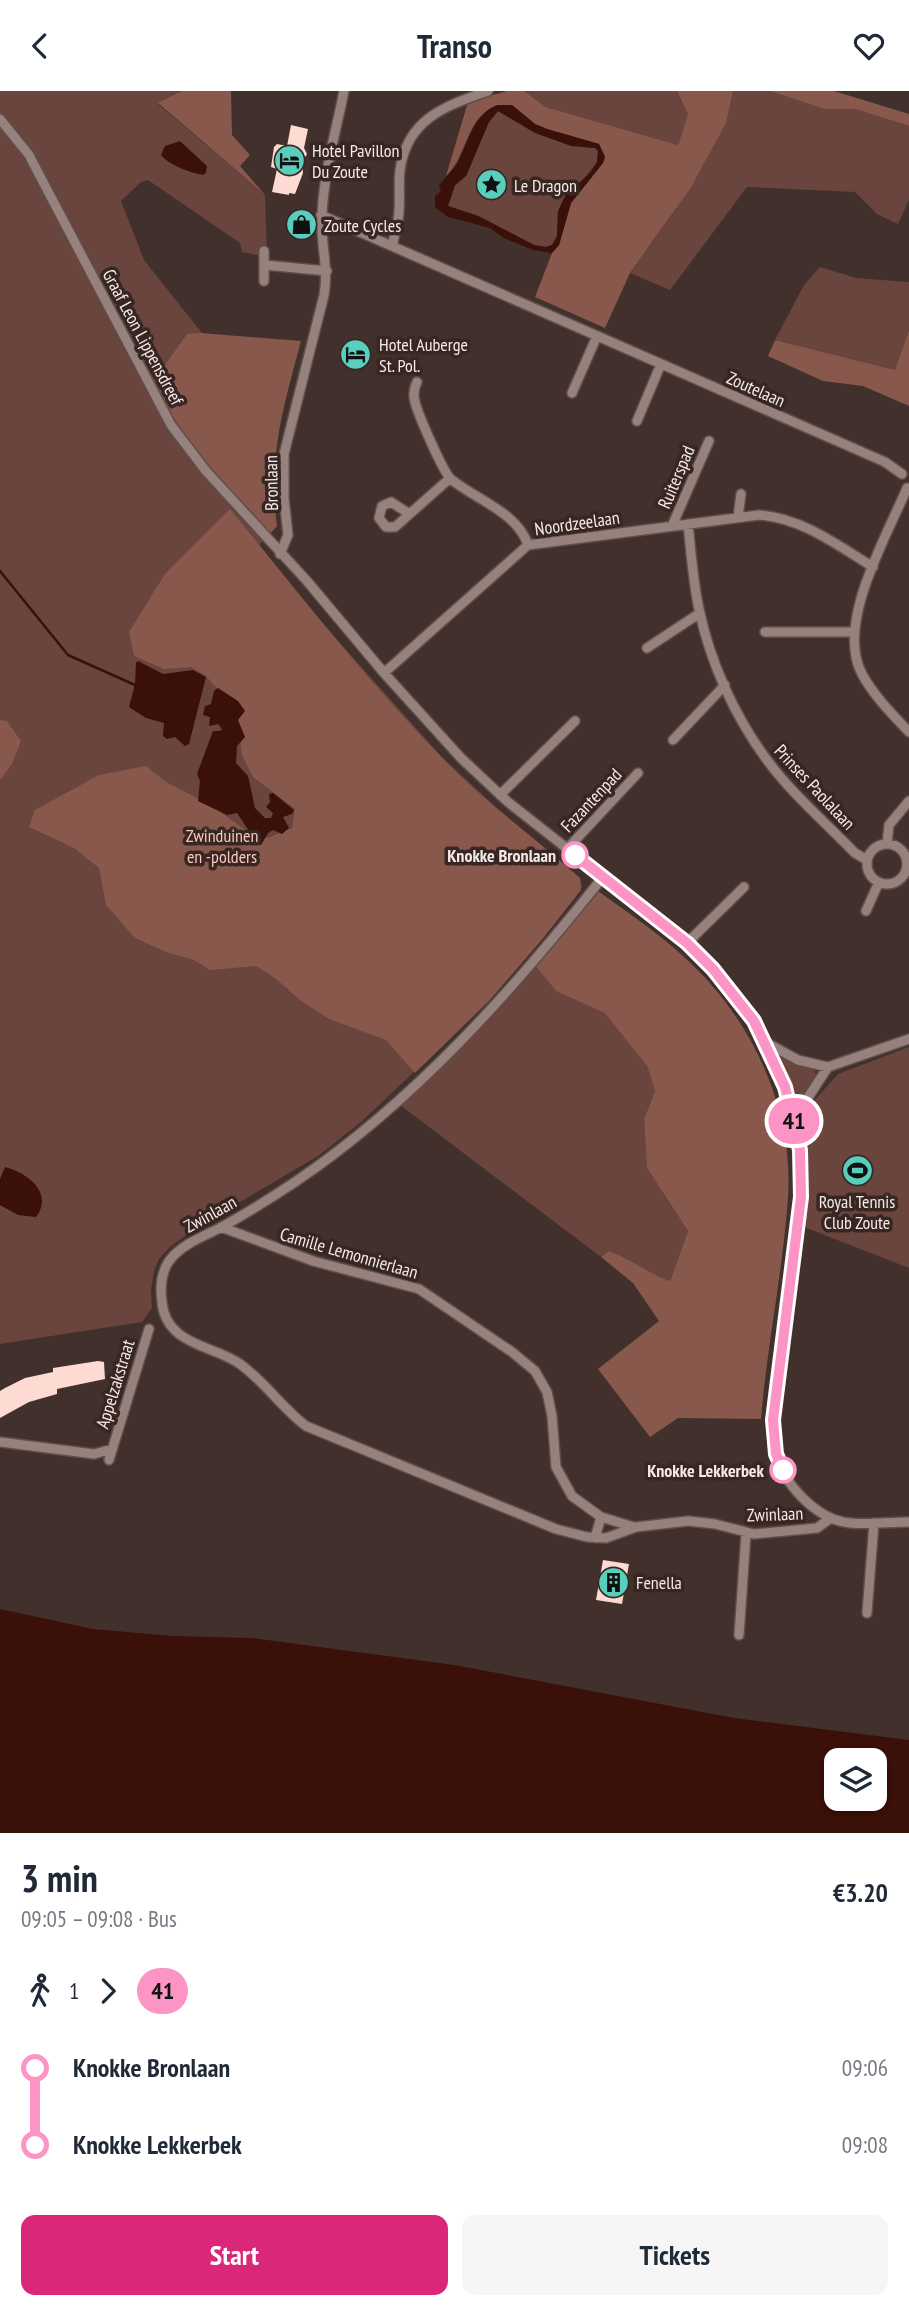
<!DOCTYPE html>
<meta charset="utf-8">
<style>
body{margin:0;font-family:"PT Sans Narrow",sans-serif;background:#f6f6f7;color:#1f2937;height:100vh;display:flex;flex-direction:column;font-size:26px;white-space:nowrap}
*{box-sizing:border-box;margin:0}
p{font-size:23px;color:#747a83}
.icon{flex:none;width:38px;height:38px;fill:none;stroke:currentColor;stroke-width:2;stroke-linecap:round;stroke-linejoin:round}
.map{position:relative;height:1742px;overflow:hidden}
.side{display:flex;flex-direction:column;background:#fff;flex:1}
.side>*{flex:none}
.badge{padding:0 14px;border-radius:23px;font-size:24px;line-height:46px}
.buttons{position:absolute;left:824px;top:1657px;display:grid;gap:14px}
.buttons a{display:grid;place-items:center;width:63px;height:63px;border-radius:14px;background:#fff;box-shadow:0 2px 5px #0004;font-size:35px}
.map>.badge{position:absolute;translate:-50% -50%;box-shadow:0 0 0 4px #fff}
.legs{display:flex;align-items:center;gap:10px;height:77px;padding:0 21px;font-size:23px}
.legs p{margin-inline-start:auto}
.headline{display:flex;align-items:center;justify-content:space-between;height:119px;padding:0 21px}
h1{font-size:38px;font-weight:700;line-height:52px}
.cta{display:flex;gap:14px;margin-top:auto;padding:14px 21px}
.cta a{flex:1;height:80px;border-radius:14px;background:#db2777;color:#fff;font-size:28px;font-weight:700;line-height:80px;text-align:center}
.cta a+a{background:#f6f6f7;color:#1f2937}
ul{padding:0 21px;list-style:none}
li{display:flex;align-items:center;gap:24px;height:77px;font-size:26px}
li i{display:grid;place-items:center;width:10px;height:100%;margin:0 9px;background:currentColor}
li i::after{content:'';width:18px;height:18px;margin:-9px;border:5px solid;border-radius:50%;background:#fff}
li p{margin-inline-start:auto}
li:first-child i{background:linear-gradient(#0000 50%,currentColor 0)}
li:last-child i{background:linear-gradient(currentColor 50%,#0000 0)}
header{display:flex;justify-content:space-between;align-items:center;height:91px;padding:0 21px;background:#fff;font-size:32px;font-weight:700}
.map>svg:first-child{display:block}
</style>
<header><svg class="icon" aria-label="back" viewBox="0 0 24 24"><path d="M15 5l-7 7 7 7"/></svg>Transo<svg class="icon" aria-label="heart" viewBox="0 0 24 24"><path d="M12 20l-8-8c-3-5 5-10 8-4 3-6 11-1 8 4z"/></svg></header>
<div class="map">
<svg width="909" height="1742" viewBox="0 0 909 1742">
<rect width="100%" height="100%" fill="#42302c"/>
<path fill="#69453d" d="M0 0H182L158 13 265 104 267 166 242 161 240 152 148 89 141 91 121 110 144 169 279 339 272 395 277 435 259 454 314 523 441 665 499 719 580 787 582 796 544 846 489 910 361 1031 318 1065 196 1137 171 1155 159 1168 154 1180 151 1199 152 1217 142 1231 0 1253Z
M524 0H677L688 23 678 54 546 16Z
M733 0H770L824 18H855L909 35V109L898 133 877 123 855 101 747 96 670 199 630 182C671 125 716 69 733 0Z
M498 20H503C532 40 560 55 595 57L598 60 597 71 558 120 557 145 552 154 546 156 534 154 479 125 448 115 455 94 466 85 489 31Z
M820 176 856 187 909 191V239L895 279 775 249 804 194Z
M533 872 556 900 605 921 647 975 655 1000 644 1028 647 1077 688 1140 670 1190C648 1182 631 1169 609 1160L601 1166 396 1011Z
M909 956V1177L804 1136V1021L838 983Z
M778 964 815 979 816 986 797 1018 794 1016Z"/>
<path fill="#88584d" d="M182 0H231L232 44 250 64 240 75 265 104 158 12Z
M507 0H524L546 16 678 54 688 23 677 0H733L726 32 690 98 630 182 605 237 535 206 552 162 559 154 571 112 603 72 605 66 599 53 547 38 535 33 512 14C504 17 486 19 480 26 465 43 463 69 446 85L468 11Z
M770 0H834L909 23V35L855 18H824Z
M909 239V315L863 295 823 290 768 265 775 249 895 279Z
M201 242 301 250C284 314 267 369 277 435L268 445 193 359 153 291 187 243Z
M230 418C303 507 374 599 455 680 494 718 539 750 580 787L581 799 544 846 489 910 415 982 386 949 329 928 300 909 275 887 256 875 210 879 194 869 166 861 135 847 106 814 99 777 74 757 29 736 35 719 99 684 146 675 166 691 214 716 253 745 268 747 292 737 295 718 253 686 242 664 239 639 221 602 206 585 191 576 164 578 134 565 129 541 165 483Z
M0 629 7 630 21 650 12 673 0 689Z
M594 797C624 819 656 840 683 865 750 925 794 1015 788 1106 783 1180 767 1254 761 1328L678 1327 650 1346 598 1278 659 1230 633 1192 601 1166 609 1160C631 1168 648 1182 670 1190L688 1140 647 1077 644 1028 655 1000 647 975 605 922 556 900 533 872Z"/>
<path fill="#3a1009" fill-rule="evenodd" d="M497 14H512L535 33 547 38 599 53 605 66 603 72 571 112 559 154 552 162 533 159 504 147 490 137 448 126 435 116V105L441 100 439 95C444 87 452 81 457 73 468 53 473 23 497 14ZM498 20 535 42 571 55 595 57 598 60 597 71 591 81 565 105 558 120 557 145 552 154 546 156 534 154 478 125 448 115 455 94 466 85 489 31Z
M180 50 207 75 206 82 203 84C189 81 170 75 161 64L165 55Z
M138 570 163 583 193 579 206 586 189 653 185 655 175 646 167 648 163 645 164 632 146 627 129 616 135 593 136 572Z
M218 597 238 610 245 620 238 629 245 646 237 655 236 672 248 685 255 717 265 727H271L273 722 266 716 270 711 269 703 273 702 294 719 292 723 283 726 289 737 282 743 273 739 268 742 261 754 252 752 249 740 237 722 227 724 198 710 200 690 197 683 213 640H220L222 638 218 633 209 635 210 626 203 624 205 615 211 613 214 600Z
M5 1076C28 1082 54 1102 36 1126L18 1124 0 1114V1088Z
M0 1518 93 1538 172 1545 252 1547 454 1574 734 1627 909 1649V1742H0ZM836 1670H875V1708H836Z"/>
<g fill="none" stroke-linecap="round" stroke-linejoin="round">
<path stroke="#3a1009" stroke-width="2.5" d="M0 480 68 564 135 594"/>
</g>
<path fill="#fddad2" d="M291 34 308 38 304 57 307 63 302 71 303 82 295 103 289 102V104L272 101 277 78 271 76 274 56 277 53 287 55Z
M98 1270 104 1271 105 1288 57 1298V1303L29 1311 0 1327V1300L5 1297 25 1287 53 1281V1277Z
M603 1469 629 1473 622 1513 596 1509Z"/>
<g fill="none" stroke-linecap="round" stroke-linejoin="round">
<defs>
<path id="minor" d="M0 28 29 64 42 89 171 334 206 380 307 490 384 582 461 667 508 711 687 852 743 915 766 951 785 996 800 1059 801 1106 773 1329C773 1339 773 1350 775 1361 783 1392 816 1429 850 1432 869 1434 890 1431 909 1431
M321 124 885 371 902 383
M393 155C393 146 397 138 398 129 401 112 398 95 400 79 407 28 445 15 488 0
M264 160V190
M265 174 327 180
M417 291C414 297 413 304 415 311 418 323 444 384 452 389 477 409 518 422 528 454
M572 302 597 245
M637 330 661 273
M907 397C887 445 835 533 862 583 874 605 892 623 909 641
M408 422 391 411 382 415 379 427 386 436H395L449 388
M738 426 741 403
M688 433C691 461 693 491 699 518 710 571 735 626 767 669 792 703 826 732 855 762L867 769
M672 435 709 350
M280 463 288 444 284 407V363L324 204C329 175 320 152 322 123 324 82 336 40 344 0
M765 541H854
M647 557 700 522
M384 582 528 454 759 424C802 427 837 454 873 476
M673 649 725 594
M500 704 575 630
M887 753 889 734 909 710
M867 773a20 20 0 1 1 40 0a20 20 0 1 1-40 0Z
M567 758 638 682
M603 786C513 899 415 1010 295 1091 271 1107 247 1122 222 1136 204 1145 182 1153 169 1170 161 1182 160 1197 162 1211 163 1224 168 1234 179 1243 197 1257 222 1260 240 1273 265 1291 282 1317 306 1335L556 1438 587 1446 606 1447 636 1436 688 1430 715 1433 754 1443 817 1437 831 1427
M866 820 879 791
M687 852 744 796
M767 952 798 969 828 976 909 948
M794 1028 828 976
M221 1136 313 1170 419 1198 512 1261 535 1280 547 1301 552 1325 556 1376 572 1405 601 1426 634 1436
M0 1351 94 1363 112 1358
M109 1369 149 1238
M595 1447 601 1426
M867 1522 874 1432
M739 1544 746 1443"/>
</defs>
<use href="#minor" stroke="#5e4f4b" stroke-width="12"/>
<use href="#minor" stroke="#97817d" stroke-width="9"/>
</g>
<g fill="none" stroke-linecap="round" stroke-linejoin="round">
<defs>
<path id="line-1" d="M575 764 687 852 713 878 754 930 785 996 800 1059 801 1106 773 1329 776 1363 783 1379"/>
</defs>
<use href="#line-1" stroke="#fff" stroke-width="16"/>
<use href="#line-1" stroke="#fc95c5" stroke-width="10"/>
</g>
<defs>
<symbol id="hotel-disc" viewBox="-11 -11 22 22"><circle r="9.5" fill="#5acebd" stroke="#372622"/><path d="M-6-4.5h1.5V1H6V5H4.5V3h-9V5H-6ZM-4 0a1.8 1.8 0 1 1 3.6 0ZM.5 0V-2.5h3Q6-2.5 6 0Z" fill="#111"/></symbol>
<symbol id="sight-disc" viewBox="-11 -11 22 22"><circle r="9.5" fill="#5acebd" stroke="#372622"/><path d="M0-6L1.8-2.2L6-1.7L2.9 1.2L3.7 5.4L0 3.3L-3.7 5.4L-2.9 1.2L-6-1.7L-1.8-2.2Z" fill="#111"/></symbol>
<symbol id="shop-disc" viewBox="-11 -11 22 22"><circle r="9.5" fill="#5acebd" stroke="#372622"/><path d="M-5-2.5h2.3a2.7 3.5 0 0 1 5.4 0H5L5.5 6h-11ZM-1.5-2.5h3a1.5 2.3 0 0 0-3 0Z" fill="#111"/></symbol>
<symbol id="stadium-disc" viewBox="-11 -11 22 22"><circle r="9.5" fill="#5acebd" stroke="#372622"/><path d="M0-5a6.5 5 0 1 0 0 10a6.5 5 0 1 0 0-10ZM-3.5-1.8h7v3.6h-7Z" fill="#111"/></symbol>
<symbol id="building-disc" viewBox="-11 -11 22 22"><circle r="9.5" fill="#5acebd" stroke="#372622"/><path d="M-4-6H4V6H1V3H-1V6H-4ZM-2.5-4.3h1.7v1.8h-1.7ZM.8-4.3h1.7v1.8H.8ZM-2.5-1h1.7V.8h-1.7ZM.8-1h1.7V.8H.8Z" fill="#111"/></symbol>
</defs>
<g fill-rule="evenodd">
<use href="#hotel-disc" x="272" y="52" width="35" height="35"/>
<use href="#sight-disc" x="474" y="76" width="35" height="35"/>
<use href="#shop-disc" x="284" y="116" width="35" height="35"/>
<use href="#hotel-disc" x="338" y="246" width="35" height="35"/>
<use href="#stadium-disc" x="840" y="1062" width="35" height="35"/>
<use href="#building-disc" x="596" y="1474" width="35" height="35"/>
</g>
<g fill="#fff" stroke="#fc95c5" stroke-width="3.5">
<circle cx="575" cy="764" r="12"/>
<circle cx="783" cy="1379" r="12"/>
</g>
<g text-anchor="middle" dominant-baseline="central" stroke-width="7" stroke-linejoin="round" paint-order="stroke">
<g font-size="18" fill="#f6eae7" stroke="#372622" text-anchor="start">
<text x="312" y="59">Hotel Pavillon<tspan x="312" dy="21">Du Zoute</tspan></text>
<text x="514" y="94">Le Dragon</text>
<text x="324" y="134">Zoute Cycles</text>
<text x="379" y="253">Hotel Auberge<tspan x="379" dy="21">St. Pol.</tspan></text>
<text x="857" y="1110" text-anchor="middle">Royal Tennis<tspan x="857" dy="21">Club Zoute</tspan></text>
<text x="636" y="1491">Fenella</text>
</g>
<g font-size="18" fill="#f6eae7" stroke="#372622">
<text transform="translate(143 246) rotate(62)">Graaf Leon Lippensdreef</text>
<text transform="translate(756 298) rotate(24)">Zoutelaan</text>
<text transform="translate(676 386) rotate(-67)">Ruiterspad</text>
<text transform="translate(271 392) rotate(-91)">Bronlaan</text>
<text transform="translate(577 432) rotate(-8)">Noordzeelaan</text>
<text transform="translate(815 696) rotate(47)">Prinses Paolalaan</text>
<text transform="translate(591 709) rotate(-47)">Fazantenpad</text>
<text transform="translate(210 1123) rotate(-29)">Zwinlaan</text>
<text transform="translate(349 1162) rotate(16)">Camille Lemonnierlaan</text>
<text transform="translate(115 1293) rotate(-73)">Appelzakstraat</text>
<text transform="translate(775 1423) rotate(-2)">Zwinlaan</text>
</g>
<g font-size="18" fill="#fac8be" stroke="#372622">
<text x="222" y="744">Zwinduinen<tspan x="222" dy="21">en -polders</tspan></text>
</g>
<g font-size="18" font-weight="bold" fill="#f6eae7" stroke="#372622" text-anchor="end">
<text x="556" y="764">Knokke Bronlaan</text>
<text x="764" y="1379">Knokke Lekkerbek</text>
</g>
</g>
</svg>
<div class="buttons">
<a><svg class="icon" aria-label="layers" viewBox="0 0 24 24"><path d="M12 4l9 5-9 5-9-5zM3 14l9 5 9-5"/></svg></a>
</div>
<b class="badge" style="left:794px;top:1030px;background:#fc95c5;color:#111">41</b>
</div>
<section class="side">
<div class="headline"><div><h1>3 min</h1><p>09:05 – 09:08 · Bus</p></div><b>€3.20</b></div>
<div class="legs"><svg class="icon" aria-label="walk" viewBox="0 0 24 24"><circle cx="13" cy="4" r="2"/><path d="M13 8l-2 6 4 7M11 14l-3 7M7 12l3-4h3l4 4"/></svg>1<svg class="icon" aria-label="forward" viewBox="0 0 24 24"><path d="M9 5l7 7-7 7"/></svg><b class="badge" style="background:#fc95c5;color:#111">41</b></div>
<ul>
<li><i style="color:#fc95c5"></i><b>Knokke Bronlaan</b><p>09:06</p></li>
<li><i style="color:#fc95c5"></i><b>Knokke Lekkerbek</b><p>09:08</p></li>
</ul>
<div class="cta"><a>Start</a><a>Tickets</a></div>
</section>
